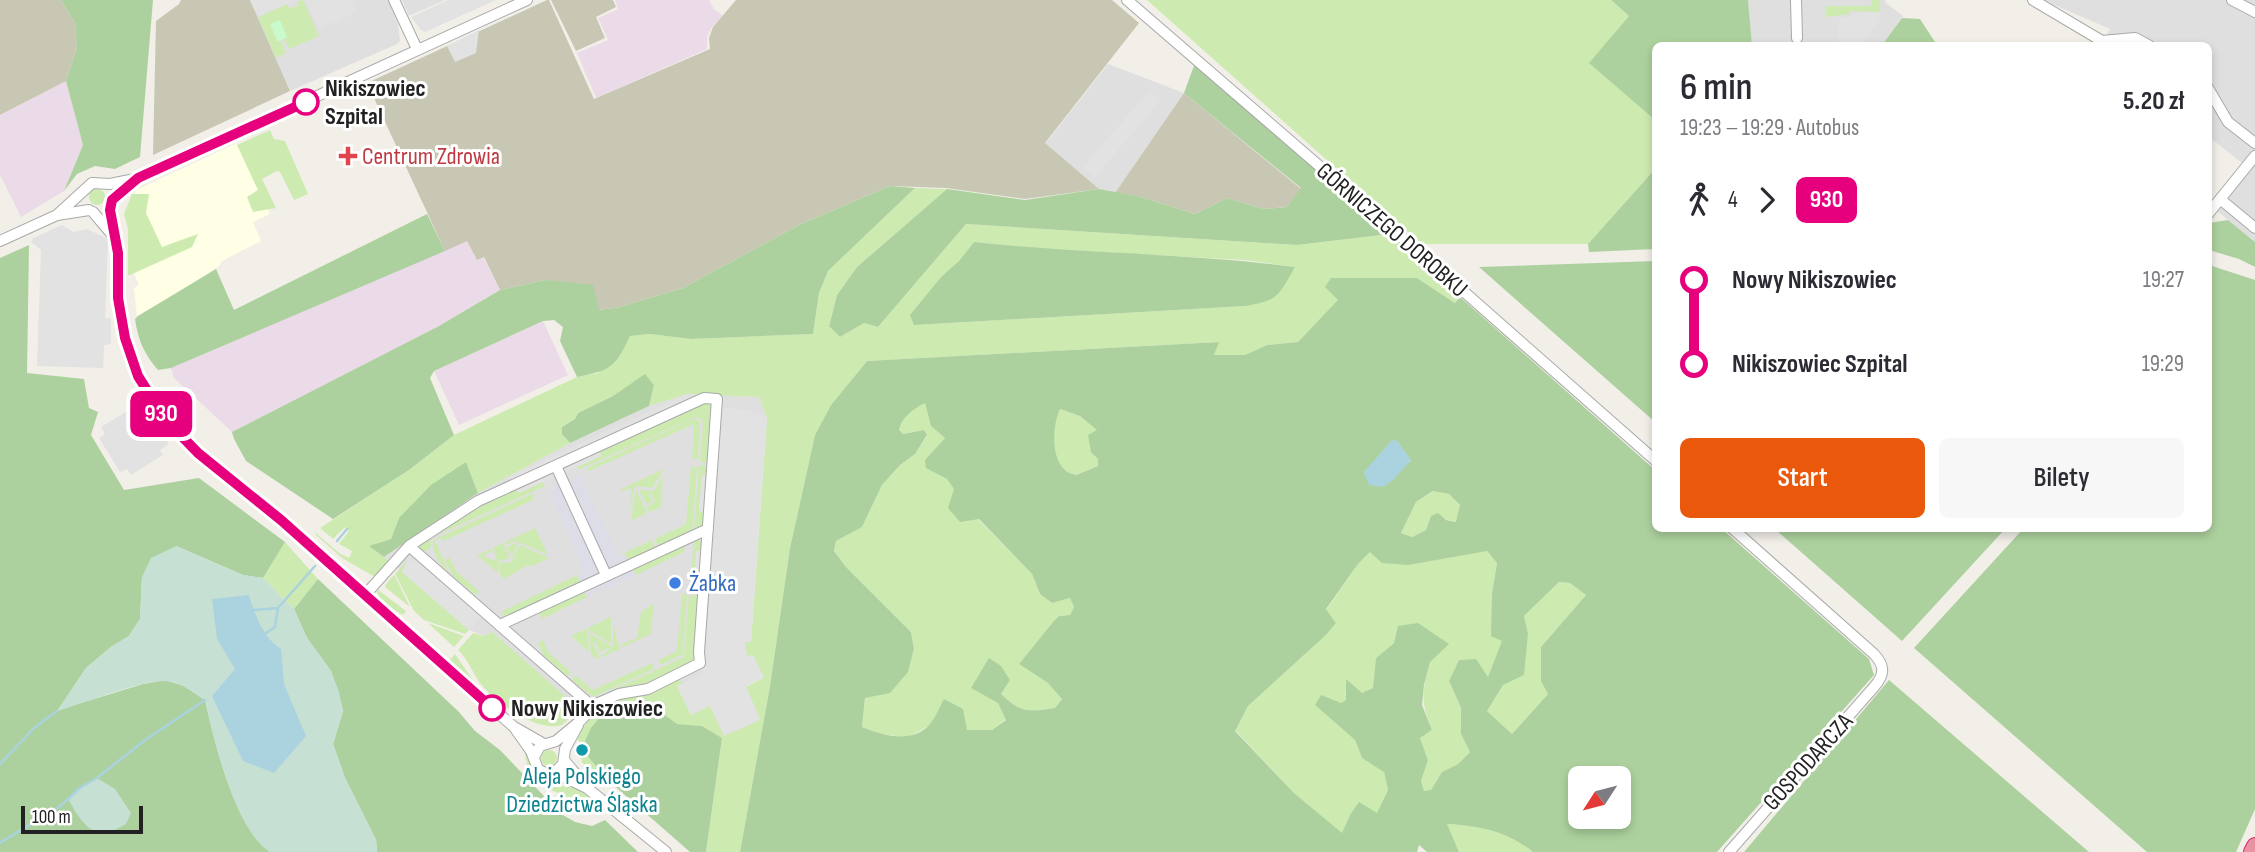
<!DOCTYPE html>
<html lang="pl">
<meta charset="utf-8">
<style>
body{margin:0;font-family:"Sofia Sans Condensed",sans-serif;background:#f7f7f7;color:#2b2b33;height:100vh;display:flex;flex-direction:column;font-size:26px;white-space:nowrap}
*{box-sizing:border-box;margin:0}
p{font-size:23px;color:#7c7c81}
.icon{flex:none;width:38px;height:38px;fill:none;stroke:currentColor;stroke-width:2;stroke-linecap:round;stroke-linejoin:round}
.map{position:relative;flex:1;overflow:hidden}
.details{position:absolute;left:1652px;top:42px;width:560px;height:490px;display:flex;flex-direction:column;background:#fff;border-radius:10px;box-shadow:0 4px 10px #0003}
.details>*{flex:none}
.badge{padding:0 14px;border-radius:10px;font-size:24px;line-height:46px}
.needle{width:46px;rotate:234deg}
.controls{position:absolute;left:1568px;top:766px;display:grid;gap:14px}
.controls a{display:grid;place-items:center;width:63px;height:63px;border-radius:10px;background:#fff;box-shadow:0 4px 10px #0003;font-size:35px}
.scale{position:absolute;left:21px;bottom:18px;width:122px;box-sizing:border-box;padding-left:7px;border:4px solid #222;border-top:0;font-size:19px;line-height:24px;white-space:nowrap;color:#222;-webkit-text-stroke:5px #fff;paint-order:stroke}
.map>.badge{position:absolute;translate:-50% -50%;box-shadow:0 0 0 4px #fff}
.legs{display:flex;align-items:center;gap:10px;height:77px;padding:0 28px;font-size:23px}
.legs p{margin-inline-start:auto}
.headline{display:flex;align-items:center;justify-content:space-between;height:119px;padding:0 28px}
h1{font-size:38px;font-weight:600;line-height:52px}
.button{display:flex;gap:14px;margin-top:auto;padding:14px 28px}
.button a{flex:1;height:80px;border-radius:10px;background:#ea580c;color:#fff;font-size:28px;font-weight:600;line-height:80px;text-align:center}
.button a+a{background:#f7f7f7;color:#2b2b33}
ul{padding:0 28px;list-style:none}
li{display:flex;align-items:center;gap:24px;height:84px;font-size:26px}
li i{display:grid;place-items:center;width:10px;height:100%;margin:0 9px;background:currentColor}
li i::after{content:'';width:18px;height:18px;margin:-9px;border:5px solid;border-radius:50%;background:#fff}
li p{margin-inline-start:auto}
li:first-child i{background:linear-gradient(#0000 50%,currentColor 0)}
li:last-child i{background:linear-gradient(currentColor 50%,#0000 0)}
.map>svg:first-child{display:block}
</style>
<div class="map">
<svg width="2255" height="852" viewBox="0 0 2255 852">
<rect width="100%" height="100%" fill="#f2efe9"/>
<path fill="#e0dfdf" d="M250 0H388L398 24 400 41 397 44 290 91Z
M402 0H445L409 16Z
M1748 0H1885L1886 3 1903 16 1882 45H1752Z
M2043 0H2255V242L2216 210 2251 170 2209 137 2208 46 2101 45 2110 29Z
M1108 64 1184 93 1115 193 1099 189 1045 144Z
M687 394 759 397 767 418 747 657 591 728 574 704 484 636 469 630 384 557 478 493 570 443 649 406Z"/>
<path fill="#ebdbe8" d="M615 0H709L714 9 723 16 712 27 707 37V49L596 98 577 53 608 40 598 18 618 9Z
M66 81 83 145 64 191 21 217 0 175V115Z
M467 240 477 260 483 257 500 290 439 326 232 432 174 378 171 368Z
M543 321 568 375 459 425 434 371Z"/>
<path fill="#ffffe5" d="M237 143 270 214 253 222 261 241 222 261 219 266 179 293 137 316 134 288 139 285 133 271 132 199 136 190Z"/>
<path fill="#c7c7b4" d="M0 0H61L75 23 77 48 66 81 0 115Z
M181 0H250L290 91 153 155 156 21 179 4Z
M547 0H549L594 99 710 49 709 38 713 27 736 0H1112L1139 23 1045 143 1099 189 1025 199 946 188 890 186 799 225 683 288 620 307 599 310 546 280 500 290 484 257 477 260 467 241 445 251 367 83Z
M551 0H613L616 7 596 17 605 38 576 51Z
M1184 93 1301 189 1287 207 1263 209 1227 198 1195 214 1141 197 1115 193Z"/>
<path fill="#cdebb0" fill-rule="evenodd" d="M303 0 319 36 289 49 284 39 287 38 271 24 278 41 281 40 286 53 276 58 258 17 287 4 290 9 299 5 297 2Z
M1147 0H1611L1629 16 1590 63 1655 120V169L1588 244H1421Z
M1872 0H1880V12L1850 11V14L1826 17V6H1871Z
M270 130 274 139 285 141 308 194 294 200 280 172 277 171 262 179 276 208 253 212 247 197 258 190 237 145Z
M915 188 947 189 857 267 837 295 829 325 840 337 864 323 878 327 966 224 1297 245 1390 234 1460 297 1455 303 1417 278 1339 300 1298 342 1267 345 1245 355H1214L1218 342 867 361 831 405 815 435 790 548 770 686 740 852H706L722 738 702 726 677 725 589 758 610 782 603 786 582 762 579 741 576 737 599 706 678 679 683 683 677 686 691 714 763 678 752 655 747 657 745 642H751L767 418 759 397 687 394 649 406 654 385 645 375 613 396 578 413 575 419 562 427V434L570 443 478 493 466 463 399 518 391 539 370 546 389 561 375 577 342 558 315 534 316 533 339 553 349 558 352 551 339 544 349 531 345 527 333 539 320 528 409 470 454 435 577 377 598 373 630 336 650 334 691 339 813 334 819 293 828 271ZM974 242 1027 248 1244 260 1295 267 1245 306 914 325 942 276 959 261Z
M89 197a8 8 0 1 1 16 0a8 8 0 1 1-16 0Z
M132 194H149L146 213 162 247 198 234 192 247 130 275H128V229L124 214Z
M703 402 712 405 709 463 700 462 703 424 701 419 696 417 578 470 577 467 601 456 599 450Z
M925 402 931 426 945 438 926 460 947 479 978 519 1032 574 1040 594 1052 603 1070 598 1074 607 1070 615 1059 616 1019 664 1049 683 1062 699 1055 708C1028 712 1021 713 1001 694V666L998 703 1006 719 992 730H967L930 725 908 738 876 733 862 727 865 698 908 672 914 649 911 632 846 567 834 551 836 541 862 527 882 485 900 465 915 454 927 436 924 430 902 434 899 430C902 417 913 409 925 402Z
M1060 409 1080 416 1098 430V466L1075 475C1072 474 1068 473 1065 470 1049 456 1053 425 1060 409Z
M693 419 698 420 700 423 698 459H692L694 424 589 471 587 468Z
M699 465 709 466 708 476H702L699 511 706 512 703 527 694 532Z
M691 467H697L692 533 659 548 655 539 686 524Z
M664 469 652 488 635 486 630 511 631 488 622 491 621 489Z
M663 476 661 507 649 512 647 506 655 502 651 493H649L652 501 646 504 639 490 654 491Z
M543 482 545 486 433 537 430 541 431 547 422 553 419 551 418 544 481 503 516 487 519 493Z
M636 490 647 513 631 521Z
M1434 491 1449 494 1460 505 1457 522 1431 516 1426 530 1412 537 1401 533 1416 502Z
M534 493 533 500 443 541 441 538 435 541 449 572C440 565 431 551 433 540Z
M535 528 548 555 519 542 512 556 507 547 516 543 517 540 506 545 505 542Z
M694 538 702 542 703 551H696L694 587 700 588V593L690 592Z
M652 540 656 550 629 562 624 553Z
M285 542 318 579 294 609 263 578Z
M685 542 684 552 636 575 632 566Z
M503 543 510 558 499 561 498 573 477 555 491 549 492 551 482 556 497 561 493 548Z
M520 545 549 558 530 567 528 565 504 579 500 575V563L511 562Z
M1487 551 1497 563 1492 593 1503 641 1488 678 1459 660 1449 681 1461 708V734L1470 752 1458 764 1442 772 1431 790 1424 792 1421 781 1428 760 1420 738 1432 730C1420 700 1422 693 1430 662L1394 643 1376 658 1374 688 1362 693 1345 692 1347 700 1341 703 1316 705 1355 740 1362 758 1384 771 1388 790 1377 814 1350 815 1342 834 1294 793 1235 730 1248 706 1327 634 1336 623 1326 610 1358 564 1370 552 1445 556Z
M449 557 457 572 479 591 475 595 453 576 445 560Z
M408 560 402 572 469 630 465 634 424 620 414 611 395 574Z
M394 575 396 578 410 607 386 588 385 585Z
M577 575 581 584 507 618 501 612Z
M1559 582 1570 583 1586 595 1541 647 1548 694 1512 734 1487 711 1503 685 1528 633 1524 616Z
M377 589 406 611 403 615C392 608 378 604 377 589Z
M583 589 587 597 542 619 538 609Z
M682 594 687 595 683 654 661 665 659 660 677 651Z
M689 595 699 596 695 661 641 688 592 700 589 698H595L684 657Z
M654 603 651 634 623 647 622 644 637 638 641 612Z
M611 617V644L587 629 589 652 571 636Z
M428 623 464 636 454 647Z
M613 623 620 649 602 657 601 655 610 650 608 648 600 652 595 641 593 643 600 658 597 659 591 654 589 633 613 647Z
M492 632 574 704 578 710 562 725C537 733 495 702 480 683 472 672 468 659 458 650L473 633 484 636Z
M543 640 548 652 571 672 567 676 544 656 538 643Z
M455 654 479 689 449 661Z
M652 663 654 669 593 697 572 680 575 675 593 690Z
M541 758a8 8 0 1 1 16 0a8 8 0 1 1-16 0Z
M524 750 531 762 598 802V810C581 814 564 790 547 790L528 769Z
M1446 824C1481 825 1505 831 1533 852H1459Z"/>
<path fill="#add19e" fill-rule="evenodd" d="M61 0H153L140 157 115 169 95 166 77 174 64 191 83 145 66 81 77 48 75 23Z
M1611 0H1748L1752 45 1656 46 1655 120 1589 63 1629 16Z
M1902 18 1920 19 1937 45H1882Z
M1195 63 1390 234 1297 245 966 224 878 327 864 323 840 337 829 326 837 295 857 267 947 189 1025 200 1099 189 1141 197 1195 214 1227 198 1263 209 1287 207 1301 188 1184 93Z
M1655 169V249L1589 252 1588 244Z
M890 186 915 188 828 271 819 293 813 334 691 339 650 334 630 336C615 367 612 370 577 377L560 341 563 327 554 320 543 321 434 371 430 378 454 435 409 470 333 519 246 461 234 439 232 432 439 326 500 290 546 280 593 285 599 310 620 307 683 288 799 225Z
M427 214 445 251 171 368 158 370C144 354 138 340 135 319L138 316 216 269 234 310Z
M2228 220 2255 242V267L2239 259 2209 250V223Z
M974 242C1081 254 1189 253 1295 267 1278 296 1280 300 1245 306L914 325 910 315 942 276 959 261Z
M29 245 27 373 84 379 89 408 98 412 91 435 124 490 199 478 285 542 263 578 243 575 176 546 142 577 140 619 129 636 111 647 86 668 58 710 143 684 165 680 184 686 205 700C214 740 235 829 270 852H0V258Z
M1655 261V422L1479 267Z
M2209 265 2255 280V809L2236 852H2147L1914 648 2023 529 2208 528Z
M1331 278H1417L1455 303 1460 297 1655 470 1656 528 1722 529 1869 659 1874 675 1717 852H1533C1506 831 1481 826 1447 824L1459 852H1427L1419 845 1417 852H740L770 686 790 548 815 435 831 405 867 361 1219 342 1214 355H1245L1267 345 1298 342 1338 300 1325 287ZM925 403 931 426 945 438 925 460 926 468 947 479 954 489 948 508 960 522 979 519 1032 574 1040 594 1052 603 1070 598 1074 607 1070 615 1059 616 1054 621 1019 664 1048 683 1062 699 1055 708C1028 712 1021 713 1001 694L1010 680 1001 666 989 658 971 688 998 703 1006 720 992 730H967L963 709 944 699C940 706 936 717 930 724 913 744 884 736 862 727L865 698 890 693 908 672 914 649 911 632 846 567 834 551 836 541 862 527 882 485 900 465 915 454 927 435 924 430 903 434 899 430C902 417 913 409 925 403ZM1060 409 1080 416 1097 430 1088 435 1091 452 1098 459V466L1076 475C1072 474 1068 473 1065 470 1050 456 1053 425 1060 409ZM1397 441 1411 461 1370 485 1364 472ZM1433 491 1449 494 1460 505 1456 522 1446 520 1438 513 1431 516 1426 530 1412 537 1401 533 1416 502ZM1487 551 1497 563 1492 593 1491 636 1502 641 1488 677 1476 659 1459 660 1449 681 1461 708V734L1470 752 1458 764 1442 772 1431 790 1424 791 1421 781 1428 760 1420 738 1432 730 1422 705 1424 685 1430 662 1449 644 1418 623 1398 626 1394 643 1376 658 1373 688 1362 693 1346 679V700L1341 703 1321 695 1315 705 1355 740 1362 758 1384 772 1388 790 1377 813 1359 802 1350 815 1342 833 1294 793 1235 731 1248 706 1327 634 1336 623 1326 609 1358 564 1370 552 1382 563 1408 565ZM1559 582 1570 583 1586 595 1541 647V681L1548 694 1512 734 1487 711 1503 685 1524 675 1528 633 1524 616ZM1580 779H1619V817H1580Z
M645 374 654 385 649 406 570 443 562 434V427L575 419 578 413 613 396Z
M466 462 478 493 384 557 369 546 391 539 399 518 431 485Z
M1775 529H2005L1902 641Z
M318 579 459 712 475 731 500 750 561 814 575 822 592 826 605 820 638 852H377L376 840 345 778 333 744 343 711 331 671 307 638 294 609Z
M1889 680 2089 852H1744Z
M629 702 648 703 677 724 702 726 722 738 706 852H690L610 782 589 758 585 741 591 728 600 717Z"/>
<path fill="#c6e0d4" d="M176 546 243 575 263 578 294 609 307 638 331 671 339 692 343 710 333 744 345 778 376 840 377 852H270C235 830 214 740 205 700 193 692 181 682 165 681 145 679 81 704 57 711L86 668 111 647 129 636 140 619 142 577 151 558Z
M97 778 115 789 131 813 126 824C120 827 112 832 105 833 88 835 75 812 69 800L80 788Z"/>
<path fill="#c8facc" d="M280 20 287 37 278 42 270 24Z"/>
<path fill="#e2e2e2" d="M250 0H296L258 17Z
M306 0H351L356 12 319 29Z
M448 0H496L425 32 421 30 411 17Z
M1861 12H1880V20L1861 45H1838L1839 19Z
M479 30 476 53 455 62 447 46Z
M1149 91 1161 100 1095 177 1083 167Z
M62 225 74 232 87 229 108 239 105 318H111V344L104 345 103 368 37 366 41 250 31 242 33 238Z
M687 394 689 401 596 445 601 456 519 493 510 476Z
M136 406 140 411 147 407 164 430 161 435 169 444 160 450 163 455 131 475 127 469 120 472 99 438 105 434 101 427Z
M718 407 747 410 767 418 751 642H745L747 657 753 655 764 677 746 686 760 720 724 736 710 706 691 715 677 686 703 674 701 648 705 588 694 587 696 551H702L705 512 699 511 702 475 712 476Z
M415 559 481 616 469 630 402 572 408 560 411 563Z"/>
<path fill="#dddde8" d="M581 475 618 556 624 553 636 575 587 597 577 575 584 571 548 491Z"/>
<path fill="#aad3df" d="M1392 440 1397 441 1411 460 1393 480 1383 487 1369 485 1364 472Z
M249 595C254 614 264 639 281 649L284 684 306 736 274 773 243 761 212 696 235 669 217 639 212 599Z"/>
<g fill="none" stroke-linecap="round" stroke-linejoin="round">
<path stroke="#aad3df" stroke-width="2.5" d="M337 541 347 529
M253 610 278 608
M266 633 275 627 278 608 315 566
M0 764 35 727 57 711
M0 843 59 807 80 788 97 778 145 740 205 700"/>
<defs>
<path id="minor" d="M394 0 417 49
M1127 0 1420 253 1656 461
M1796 0 1797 38
M2033 0 2102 41 2135 38 2150 46
M2232 0 2255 12
M2208 88 2228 122 2255 143
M2220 199 2255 228
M112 200 138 178 151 172 527 0
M110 205 118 253 119 310 125 338 138 376 165 419 190 446 281 520 514 727 531 751 538 769 545 773 558 774 587 788 666 852
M93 212 115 238
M2208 214 2255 156
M57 215 92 183 110 184 135 179
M0 241 57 215 89 210
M556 466 606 575
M409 546 593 707
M365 595 409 546 478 501 704 398 717 399 699 652 700 663 648 689 619 694 596 704 579 722 556 741 540 746 534 757
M500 626 504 623 708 529
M516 728 544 744
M564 760 585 785
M554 773 563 764 565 749 578 725
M1729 852 1874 687C1885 674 1885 666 1874 654L1732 528"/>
<path id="highway" d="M2252 852 2255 846"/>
</defs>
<use href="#minor" stroke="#a9a9a9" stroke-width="12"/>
<use href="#highway" stroke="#dc2a67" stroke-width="18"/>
<use href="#minor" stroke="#fff" stroke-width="10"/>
<use href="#highway" stroke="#e892a2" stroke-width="16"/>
</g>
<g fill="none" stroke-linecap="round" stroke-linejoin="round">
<defs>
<path id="line-1" d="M306 102 151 172 138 178 112 200 110 210 118 253V298L125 338 138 376 165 419 198 453 281 520 492 708"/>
</defs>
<use href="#line-1" stroke="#fff" stroke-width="16"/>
<use href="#line-1" stroke="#e6007e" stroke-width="10"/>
</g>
<g fill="#fff" stroke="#e6007e" stroke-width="3.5">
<circle cx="306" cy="102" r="12"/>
<circle cx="492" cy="708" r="12"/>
</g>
<path fill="#e0444e" stroke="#fff" stroke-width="2.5" d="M344.5 145.5h7v7h7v7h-7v7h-7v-7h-7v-7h7z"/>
<circle fill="#3f7fe0" stroke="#fff" stroke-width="2.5" cx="675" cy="583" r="7"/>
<circle fill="#0f9aa8" stroke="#fff" stroke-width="2.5" cx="582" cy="750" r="7"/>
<g text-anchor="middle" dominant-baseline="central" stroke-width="6" stroke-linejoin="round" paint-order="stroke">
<g font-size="24" font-weight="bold" fill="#222" stroke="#fff" text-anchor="start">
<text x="325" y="88">Nikiszowiec<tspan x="325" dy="28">Szpital</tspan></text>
<text x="511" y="708">Nowy Nikiszowiec</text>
</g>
<g font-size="24" fill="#be3a42" stroke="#fff" text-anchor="start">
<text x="362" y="156">Centrum Zdrowia</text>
</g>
<g font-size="24" fill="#222" stroke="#fff">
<text transform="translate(1392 230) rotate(41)">GÓRNICZEGO DOROBKU</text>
<text transform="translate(1808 762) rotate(-48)">GOSPODARCZA</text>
</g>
<g font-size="24" fill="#366cbe" stroke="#fff" text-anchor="start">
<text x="689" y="583">Żabka</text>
</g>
<g font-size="24" fill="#0d838f" stroke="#fff">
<text x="582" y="776">Aleja Polskiego<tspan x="582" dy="28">Dziedzictwa Śląska</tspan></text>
</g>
</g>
</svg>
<div class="controls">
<a><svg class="needle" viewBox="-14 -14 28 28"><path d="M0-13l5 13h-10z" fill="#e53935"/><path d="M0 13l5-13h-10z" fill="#7c7c81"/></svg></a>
</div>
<div class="scale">100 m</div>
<b class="badge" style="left:161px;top:414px;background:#e6007e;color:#fff">930</b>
<section class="details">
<div class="headline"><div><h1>6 min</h1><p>19:23 – 19:29 · Autobus</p></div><b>5.20 zł</b></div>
<div class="legs"><svg class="icon" aria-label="walk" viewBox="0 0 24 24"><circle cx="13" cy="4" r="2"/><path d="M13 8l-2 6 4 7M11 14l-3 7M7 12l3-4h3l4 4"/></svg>4<svg class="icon" aria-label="forward" viewBox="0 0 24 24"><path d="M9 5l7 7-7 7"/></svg><b class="badge" style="background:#e6007e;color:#fff">930</b></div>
<ul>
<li><i style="color:#e6007e"></i><b>Nowy Nikiszowiec</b><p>19:27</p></li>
<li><i style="color:#e6007e"></i><b>Nikiszowiec Szpital</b><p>19:29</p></li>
</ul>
<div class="button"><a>Start</a><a>Bilety</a></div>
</section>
</div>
